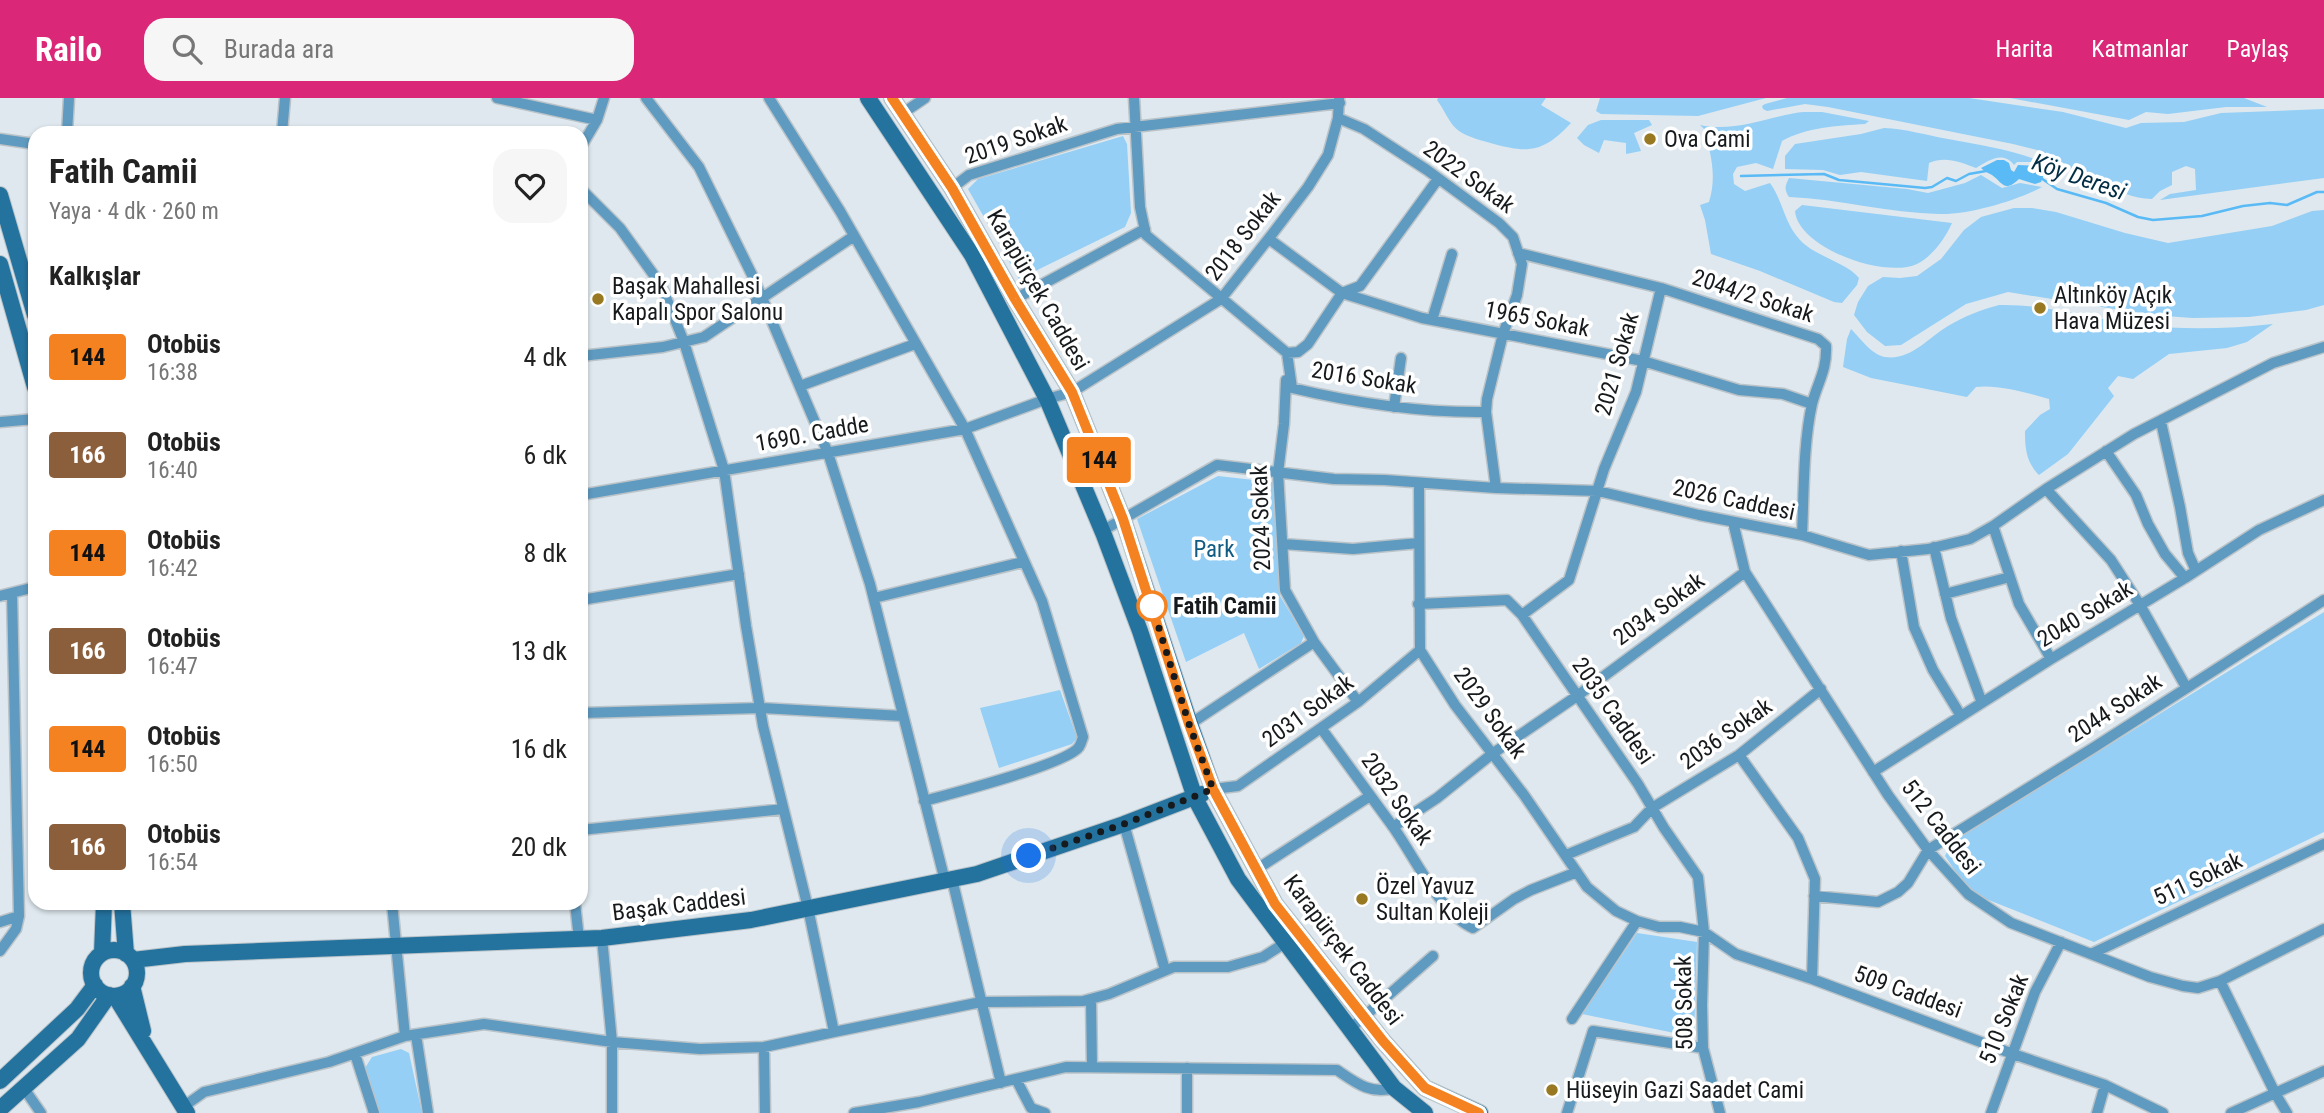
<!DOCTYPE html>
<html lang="tr">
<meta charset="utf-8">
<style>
body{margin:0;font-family:"Roboto Condensed",sans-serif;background:#f6f6f6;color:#222;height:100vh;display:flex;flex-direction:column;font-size:26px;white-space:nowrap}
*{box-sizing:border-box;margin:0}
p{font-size:23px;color:#767676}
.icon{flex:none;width:38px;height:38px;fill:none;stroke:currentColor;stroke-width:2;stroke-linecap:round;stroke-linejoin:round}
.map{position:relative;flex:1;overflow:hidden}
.sheet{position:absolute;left:28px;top:28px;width:560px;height:784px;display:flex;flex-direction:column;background:#fff;border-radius:21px;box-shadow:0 2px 5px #0004}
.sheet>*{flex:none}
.badge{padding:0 14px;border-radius:5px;font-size:24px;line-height:46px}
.you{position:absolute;width:35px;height:35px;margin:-18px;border:5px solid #fff;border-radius:50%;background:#1a73e8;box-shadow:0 0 0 10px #1a73e833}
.map>.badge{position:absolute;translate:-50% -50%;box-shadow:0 0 0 4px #fff}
h2{padding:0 21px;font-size:26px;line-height:63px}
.round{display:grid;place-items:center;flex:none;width:74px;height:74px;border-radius:21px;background:#f6f6f6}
.overview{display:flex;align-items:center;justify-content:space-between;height:119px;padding:0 21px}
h1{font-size:33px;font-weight:700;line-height:52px}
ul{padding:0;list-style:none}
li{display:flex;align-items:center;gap:21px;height:98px;padding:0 21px}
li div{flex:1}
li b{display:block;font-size:26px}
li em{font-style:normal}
li .badge{min-width:77px;font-weight:700;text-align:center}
header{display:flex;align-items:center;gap:42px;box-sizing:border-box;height:98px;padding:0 35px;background:#db2777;color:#fff}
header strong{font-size:33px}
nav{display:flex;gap:38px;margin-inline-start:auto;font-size:24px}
.search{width:490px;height:63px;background:#f6f6f6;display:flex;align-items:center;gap:18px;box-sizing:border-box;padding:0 24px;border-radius:21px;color:#767676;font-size:26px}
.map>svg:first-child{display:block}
</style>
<header>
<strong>Railo</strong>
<div class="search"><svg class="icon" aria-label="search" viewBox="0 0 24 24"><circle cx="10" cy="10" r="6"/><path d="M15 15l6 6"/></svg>Burada ara</div>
<nav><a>Harita</a><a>Katmanlar</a><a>Paylaş</a></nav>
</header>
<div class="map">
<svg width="2324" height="1015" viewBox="0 0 2324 1015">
<rect width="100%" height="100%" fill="#dee8ee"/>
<path fill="#95cff5" d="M1438 0H1546L1541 7 1571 25C1545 53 1530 56 1494 46 1483 43 1468 39 1459 33 1450 27 1444 11 1437 2Z
M1600 0H1766L1698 18 1601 16 1596 13Z
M1787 0H1969L2063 14 2126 30 2141 25 2184 24 2221 15 2324 11V80L2160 102 2170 96 2196 92 2195 71 2186 68 2172 74V87L2160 93 2152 101C2133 101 2116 92 2099 84L2098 79 2080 72 2078 75 2041 53 2013 46 1828 9 1805 6 1767 13 1763 11 1762 8 1765 6Z
M2010 0H2244L2267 9H2226L2168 16 2146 14 2129 22Z
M1803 14H1822L1869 23 1865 26C1836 28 1807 29 1782 43L1773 71 1756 65 1737 69 1733 76 1734 86 1745 93 1770 85C1783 103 1784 125 1800 142 1816 159 1846 164 1859 180L1857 187 1842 205 1834 204 1760 173 1711 156 1705 122 1700 107 1709 104C1717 78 1711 56 1704 31L1700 27C1735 35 1769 18 1803 14Z
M1601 22H1649L1652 27 1634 35 1641 53 1626 56V45L1604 42 1599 55 1584 47 1577 40 1588 27Z
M1884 30C1906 31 1926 37 1948 41 1980 47 2013 52 2043 64H2017L2014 67C2003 52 1988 63 1976 70 1960 64 1945 58 1929 65L1927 83 1861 74 1840 77 1823 72 1785 71V58L1795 46 1861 36Z
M1123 38 1127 46 1131 115 1125 129 1019 181 968 91 978 81Z
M1981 77 2002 90 2020 85 2042 89C2016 103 1968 117 1939 116 1889 115 1839 101 1789 99 1784 92 1785 88 1789 80L1907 91 1928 95 1965 85Z
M1802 107 1952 125C1946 139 1932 159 1917 166 1885 181 1798 150 1795 113Z
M2014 110H2032L2056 114 2125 135 2168 145 2272 128 2312 113 2324 112V207L2306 212 2249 219 2193 220 2151 217 2008 194 1966 206 1901 247 1885 248 1867 234 1854 217 1858 204 1868 188 1883 179 1900 180 1917 178 1941 161 1964 132 1981 119Z
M1999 207C2047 206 2091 221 2138 227 2183 232 2229 231 2273 226L2247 244 2227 250 2169 256 2133 281 2118 278 2108 290 2114 298 2068 356 2039 377C2026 364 2025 350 2025 333L2040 317 2050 311 2049 301C2029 295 1996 286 1976 289L1967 299 1871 280 1843 269 1847 241 1851 231C1860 240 1872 257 1885 259 1910 263 1928 240 1948 228 1965 218 1980 212 1999 207Z
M1218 378 1273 384 1280 498 1304 538 1301 545 1259 571 1244 535 1186 564 1137 421Z
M2324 514V734L2094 844 1981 799 1962 783 1945 758 1951 745Z
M1060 592 1077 640 1072 646 999 670 980 610Z
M1637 835 1697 844 1694 939 1582 916Z
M401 951 409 955 422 1015H380L365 970 372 959Z"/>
<path fill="#59baf5" d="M1997 62H2004L2009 65 2011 72 2014 74 2018 67 2038 68 2042 70 2044 76 2041 84 2035 86 2019 81C2004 95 2003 85 1992 77 1988 75 1984 73 1981 70Z"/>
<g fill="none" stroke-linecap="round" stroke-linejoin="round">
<path stroke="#59baf5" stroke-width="2.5" d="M1741 78 1824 76 1839 82 1925 90 1932 89 1947 80 1956 83 1969 76 1986 73
M2041 80 2057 91 2106 105 2138 119 2153 122 2202 118 2243 108 2270 105 2287 107 2317 94H2324"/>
<defs>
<path id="minor" d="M497 0 597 22
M646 0 699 69 754 181 828 355 870 486 945 783
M769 0 840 113 965 331 1042 503 1083 639C1082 642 1081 646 1079 649 1067 666 950 696 924 703
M1134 0 1140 109 1146 137 1287 255 1292 290C1355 305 1421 315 1486 314
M903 15 925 0
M1338 20 1364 31 1427 72 1499 125 1513 139 1522 166 1517 197 1503 236 1487 301 1486 314 1496 390
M67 35 69 0
M282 35 285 0
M0 41 35 46
M581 49 597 22 604 0
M952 90 969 77 1117 31 1340 5
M581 91 620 130 661 187 684 244 724 372 746 528 763 628 808 810 834 934 981 904 1083 903 1109 896 1174 869H1228L1263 859 1285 845
M1269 141 1342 195 1422 220 1643 263 1739 292 1783 296 1812 306
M1518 155 1661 190 1818 241 1826 248C1827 273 1818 283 1812 306 1803 347 1804 395 1802 437
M1015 201 1145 131
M1432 222 1452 156
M1287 255 1298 254 1308 246 1342 195 1360 188 1438 81
M581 258 663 249 704 239 854 138
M1286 282 1284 326 1278 375 1285 492 1314 544 1358 604
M800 288 915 246
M1394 309 1401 260
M0 324 35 321
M2161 324 2180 409 2188 455 2196 473
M2106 353 2136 397 2148 426 2165 456 2185 480
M1419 385 1420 552 1455 607 1524 697 1587 789 1616 813 1637 823 1659 829H1680L1704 834 1736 856 1812 881 2013 956 2105 987 2163 1015
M2046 391 2111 462 2140 507 2186 589
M581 397 965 331 1047 301 1072 294 1221 201 1273 135 1308 89 1328 57 1338 20 1339 0
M1733 424 1745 474 1888 697 1928 752 1968 796 2011 825 2150 879 2183 888 2198 890 2220 883 2324 831
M1993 428 2019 506 2051 561
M1102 433 1217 367 1334 381 1385 382 1496 390 1598 393 1699 417 1802 437 1869 457 1928 451 1970 441 1993 428 2046 391 2134 336 2273 265 2324 249
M1283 446 1353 451 1419 445
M1934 449 1951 520 1982 605
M1901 453 1914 529 1933 572 1961 618
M1945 496 2010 479
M0 498 35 489
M874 500 1023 464
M581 502 739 476
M1418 506 1507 502 1522 517 1638 686 1664 730 1698 779 1704 834 1702 907 1703 950 1720 1015
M1522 517 1569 482 1604 371 1636 294 1661 190
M581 615 760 610 902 618
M1190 626 1314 544
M1321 630C1344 662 1368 694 1391 726 1412 754 1441 817 1473 830L1514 801 1531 792 1577 774
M1739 657 1798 740 1815 781 1812 881
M1873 674 2051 561 2185 480 2259 432 2324 402
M1213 691 1238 688 1358 604 1420 552
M1124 726 1165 872
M1393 729 1437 700 1492 656 1577 598 1745 474
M581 732 783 711
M1566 757 1634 729 1652 710 1739 657 1821 591
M1257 771 1370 698
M952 781 1001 985
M1814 798 1878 804 1898 794 1908 785 1928 752 2093 650 2324 502
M575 805 579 841
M0 824 19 818
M602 840 612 944V1015
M0 853 16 831 19 818 12 495
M2091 856 2324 746
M2220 883 2275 995 2287 1015
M1091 901 1092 969
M1572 921 1637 823
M1350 931 1433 858
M416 937 428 1015
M405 938 484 926 612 944 700 951 764 949 834 934
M764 949 765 1015
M355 956 374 1015
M1187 970V1015
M1016 981 1031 1010 1045 1015
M23 989 41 1015
M183 1009 204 994 329 964 405 938 392 805
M854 1015 919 1004 1066 969 1337 972C1356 985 1371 997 1394 990
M1567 1015 1593 933 1703 950
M1991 1015 2035 894 2061 844
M2097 1015 2105 987
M2231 1015 2324 973"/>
<path id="secondary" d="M868 0 972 157 1047 301 1104 437 1140 533 1195 700 1238 781 1394 990 1425 1015
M892 0 952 90 1015 201 1072 294 1123 421 1190 626 1213 691 1275 806 1383 943 1425 990 1480 1015
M0 97 35 217
M0 166 35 289
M122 805 126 856
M91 875a23 23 0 1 1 46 0a23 23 0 1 1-46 0Z
M102 855 104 805
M133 862 185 856 602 840 751 822 977 776 1124 726 1202 696
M132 888 143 933
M115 898 187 1015
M0 983 77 911 95 887
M0 1011 78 941 109 897"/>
</defs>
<use href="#minor" stroke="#bac3c8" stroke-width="13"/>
<use href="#secondary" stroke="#bac3c8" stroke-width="18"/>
<use href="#minor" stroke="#5f9ac0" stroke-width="10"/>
<use href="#secondary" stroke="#24729e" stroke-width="16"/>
</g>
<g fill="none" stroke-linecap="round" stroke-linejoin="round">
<defs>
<path id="line" d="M892 0 952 90 1015 201 1072 294 1123 421 1189 626 1213 691 1275 806 1383 943 1425 990 1479 1015"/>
</defs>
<use href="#line" stroke="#fff" stroke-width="16"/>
<use href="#line" stroke="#f58220" stroke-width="10"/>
<path stroke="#171a1c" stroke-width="7" stroke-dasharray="0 12.6" d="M1029 758 1124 726 1213 691 1189 626 1152 508"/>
</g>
<g fill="#987921" stroke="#fff" stroke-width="2.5">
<circle cx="1650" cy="41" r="7"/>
<circle cx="598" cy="201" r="7"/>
<circle cx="2040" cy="210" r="7"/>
<circle cx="1362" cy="801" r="7"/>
<circle cx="1552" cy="992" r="7"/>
</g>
<circle fill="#fff" stroke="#f58220" stroke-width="3.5" cx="1152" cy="508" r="14"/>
<g text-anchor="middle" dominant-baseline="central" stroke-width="7" stroke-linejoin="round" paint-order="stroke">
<g font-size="23" fill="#171a1c" stroke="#fff" text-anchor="start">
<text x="1664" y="41">Ova Cami</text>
<text x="612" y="188">Başak Mahallesi<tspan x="612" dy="26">Kapalı Spor Salonu</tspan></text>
<text x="2054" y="197">Altınköy Açık<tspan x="2054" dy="26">Hava Müzesi</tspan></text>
<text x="1376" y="788">Özel Yavuz<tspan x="1376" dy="26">Sultan Koleji</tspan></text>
<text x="1566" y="992">Hüseyin Gazi Saadet Cami</text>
</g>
<g font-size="23" fill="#171a1c" stroke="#fff">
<text transform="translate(1016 42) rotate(-19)">2019 Sokak</text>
<text transform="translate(1469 79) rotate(36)">2022 Sokak</text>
<text transform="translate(1243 138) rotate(-52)">2018 Sokak</text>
<text transform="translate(1038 192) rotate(60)">Karapürçek Caddesi</text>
<text transform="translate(1753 198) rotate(18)">2044/2 Sokak</text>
<text transform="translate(1537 221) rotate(11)">1965 Sokak</text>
<text transform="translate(1617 266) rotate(-74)">2021 Sokak</text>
<text transform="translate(1364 280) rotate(9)">2016 Sokak</text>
<text transform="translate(812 336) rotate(-10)">1690. Cadde</text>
<text transform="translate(1734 402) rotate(12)">2026 Caddesi</text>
<text transform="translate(1261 420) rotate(-92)">2024 Sokak</text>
<text transform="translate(1659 511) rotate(-36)">2034 Sokak</text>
<text transform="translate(2085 516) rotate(-31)">2040 Sokak</text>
<text transform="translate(2115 610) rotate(-33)">2044 Sokak</text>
<text transform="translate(1308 613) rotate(-36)">2031 Sokak</text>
<text transform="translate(1613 613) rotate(55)">2035 Caddesi</text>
<text transform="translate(1490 615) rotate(54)">2029 Sokak</text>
<text transform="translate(1726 636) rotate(-35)">2036 Sokak</text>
<text transform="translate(1397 701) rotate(55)">2032 Sokak</text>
<text transform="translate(1941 729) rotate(52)">512 Caddesi</text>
<text transform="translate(2198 781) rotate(-25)">511 Sokak</text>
<text transform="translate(679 807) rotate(-7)">Başak Caddesi</text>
<text transform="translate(1343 852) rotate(53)">Karapürçek Caddesi</text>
<text transform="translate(1908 894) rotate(20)">509 Caddesi</text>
<text transform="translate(1684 905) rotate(-91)">508 Sokak</text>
<text transform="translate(2004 921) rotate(-68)">510 Sokak</text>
</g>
<g font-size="23" fill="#115c83" stroke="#fff">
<text x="1214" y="451">Park</text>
</g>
<g font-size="23" font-weight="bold" fill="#171a1c" stroke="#fff" text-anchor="start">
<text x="1173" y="508">Fatih Camii</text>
</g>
<g font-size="24" font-style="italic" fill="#012d45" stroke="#fff">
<text transform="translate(2079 79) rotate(19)">Köy Deresi</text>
</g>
</g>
</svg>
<div class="you" style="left:1029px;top:758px"></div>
<b class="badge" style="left:1099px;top:362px;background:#f58220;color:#111">144</b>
<section class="sheet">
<div class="overview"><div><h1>Fatih Camii</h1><p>Yaya · 4 dk · 260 m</p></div><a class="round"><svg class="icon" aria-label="heart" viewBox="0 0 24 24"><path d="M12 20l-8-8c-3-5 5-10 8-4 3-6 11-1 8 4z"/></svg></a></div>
<h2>Kalkışlar</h2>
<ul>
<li><span class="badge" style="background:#f58220;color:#111">144</span><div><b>Otobüs</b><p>16:38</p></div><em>4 dk</em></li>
<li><span class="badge" style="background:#8b5e3c;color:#fff">166</span><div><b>Otobüs</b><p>16:40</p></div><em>6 dk</em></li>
<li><span class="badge" style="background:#f58220;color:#111">144</span><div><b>Otobüs</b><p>16:42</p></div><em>8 dk</em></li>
<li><span class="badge" style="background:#8b5e3c;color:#fff">166</span><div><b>Otobüs</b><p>16:47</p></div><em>13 dk</em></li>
<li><span class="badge" style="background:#f58220;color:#111">144</span><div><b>Otobüs</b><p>16:50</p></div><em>16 dk</em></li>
<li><span class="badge" style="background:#8b5e3c;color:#fff">166</span><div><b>Otobüs</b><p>16:54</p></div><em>20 dk</em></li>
</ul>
</section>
</div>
